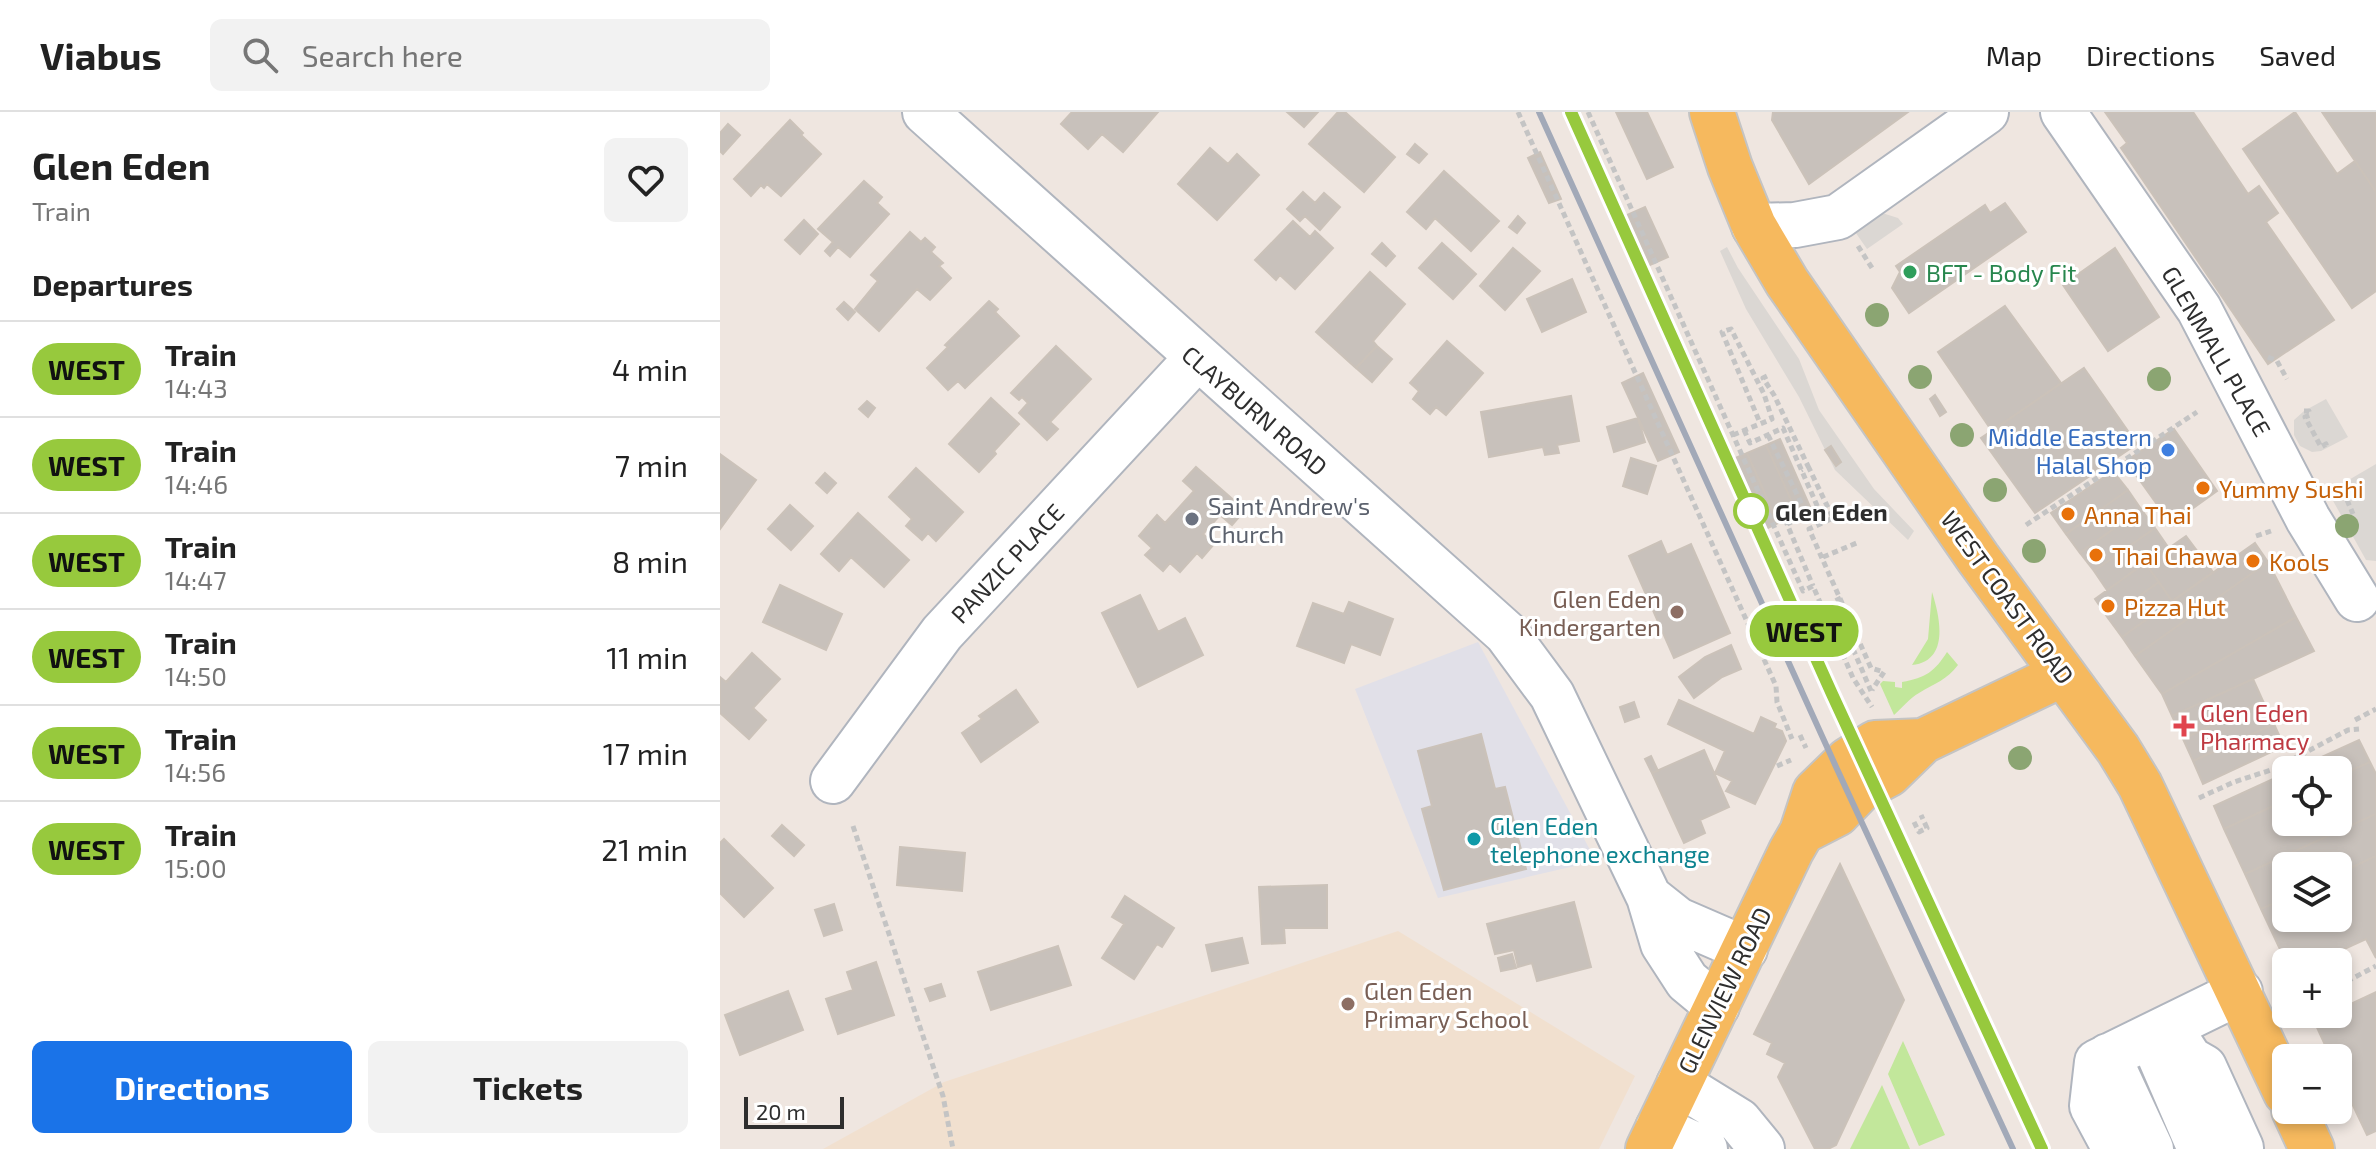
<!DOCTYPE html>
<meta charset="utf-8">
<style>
body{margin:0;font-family:"Exo 2",sans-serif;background:#f2f2f2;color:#222;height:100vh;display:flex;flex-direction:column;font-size:30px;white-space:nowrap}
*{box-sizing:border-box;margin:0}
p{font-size:26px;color:#767676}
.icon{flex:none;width:44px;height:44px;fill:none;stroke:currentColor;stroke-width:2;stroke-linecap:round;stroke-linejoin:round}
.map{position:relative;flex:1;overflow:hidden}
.drawer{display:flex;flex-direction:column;background:#fff;width:720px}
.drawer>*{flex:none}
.badge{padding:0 16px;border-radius:26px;font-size:28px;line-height:52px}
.controls{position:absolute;left:1552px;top:644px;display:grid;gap:16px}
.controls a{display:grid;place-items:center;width:80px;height:80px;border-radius:12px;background:#fff;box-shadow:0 4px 12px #0003;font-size:40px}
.scale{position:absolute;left:24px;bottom:20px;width:100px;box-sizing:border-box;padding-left:8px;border:4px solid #2e2e2e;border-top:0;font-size:22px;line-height:28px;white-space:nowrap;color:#2e2e2e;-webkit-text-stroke:6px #fff;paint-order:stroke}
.map>.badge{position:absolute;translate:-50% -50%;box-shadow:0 0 0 4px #fff}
h2{padding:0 32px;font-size:30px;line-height:72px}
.round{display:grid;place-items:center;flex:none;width:84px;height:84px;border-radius:12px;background:#f2f2f2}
.headline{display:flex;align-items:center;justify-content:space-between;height:136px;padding:0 32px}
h1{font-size:38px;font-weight:700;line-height:60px}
.button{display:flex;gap:16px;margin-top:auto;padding:16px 32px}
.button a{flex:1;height:92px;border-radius:12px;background:#1a73e8;color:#fff;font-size:32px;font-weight:700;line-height:92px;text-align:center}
.button a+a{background:#f2f2f2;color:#222}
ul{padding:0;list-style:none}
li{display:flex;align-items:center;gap:24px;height:96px;padding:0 32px;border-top:2px solid #e0e0e0}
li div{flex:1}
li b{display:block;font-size:30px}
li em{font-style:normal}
li .badge{min-width:88px;font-weight:700;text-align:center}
header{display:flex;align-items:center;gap:48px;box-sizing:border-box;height:112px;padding:0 40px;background:#fff;border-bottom:2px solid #e0e0e0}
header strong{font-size:38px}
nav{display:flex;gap:44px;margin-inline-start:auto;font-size:28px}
.search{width:560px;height:72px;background:#f2f2f2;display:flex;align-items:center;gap:20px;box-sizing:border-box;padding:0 28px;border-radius:12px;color:#767676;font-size:30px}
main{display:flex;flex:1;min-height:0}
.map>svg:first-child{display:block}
</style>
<header>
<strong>Viabus</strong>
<div class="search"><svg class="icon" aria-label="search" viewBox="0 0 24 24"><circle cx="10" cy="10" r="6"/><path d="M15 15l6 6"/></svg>Search here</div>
<nav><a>Map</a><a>Directions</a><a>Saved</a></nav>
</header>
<main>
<section class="drawer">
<div class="headline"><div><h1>Glen Eden</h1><p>Train</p></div><a class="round"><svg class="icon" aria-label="heart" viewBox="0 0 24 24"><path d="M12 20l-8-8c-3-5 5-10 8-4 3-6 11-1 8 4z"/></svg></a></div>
<h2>Departures</h2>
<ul>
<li><span class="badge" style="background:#97c93d;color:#111">WEST</span><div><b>Train</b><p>14:43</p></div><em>4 min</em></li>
<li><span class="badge" style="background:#97c93d;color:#111">WEST</span><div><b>Train</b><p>14:46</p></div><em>7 min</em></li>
<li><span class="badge" style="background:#97c93d;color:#111">WEST</span><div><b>Train</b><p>14:47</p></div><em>8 min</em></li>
<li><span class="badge" style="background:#97c93d;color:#111">WEST</span><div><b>Train</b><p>14:50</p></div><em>11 min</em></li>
<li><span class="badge" style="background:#97c93d;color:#111">WEST</span><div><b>Train</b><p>14:56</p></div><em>17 min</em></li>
<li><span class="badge" style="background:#97c93d;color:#111">WEST</span><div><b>Train</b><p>15:00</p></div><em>21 min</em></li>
</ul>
<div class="button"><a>Directions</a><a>Tickets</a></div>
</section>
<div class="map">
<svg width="1656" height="1037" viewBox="0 0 1656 1037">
<rect width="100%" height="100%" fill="#efe6e0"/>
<path fill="#e1e0e8" d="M758 530 876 749 718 786 635 577Z"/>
<path fill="#f1e0cf" d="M678 819 915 964 879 1037H103L224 970Z"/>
<path fill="#c2e79b" d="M1212 480C1220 505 1230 549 1192 553L1208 527Z
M1227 540 1238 553C1227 568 1215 571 1199 581 1190 586 1182 596 1174 603L1160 572 1163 569 1175 570V575L1182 576V570C1206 566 1215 559 1227 540Z
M1183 929 1225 1023 1199 1034 1168 962Z
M1162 973 1190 1037H1130Z"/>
<path fill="#dbd7d3" d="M1159 100 1178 106 1183 112 1147 137 1131 114Z
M1007 135 1018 156 1079 247 1099 298 1154 377 1194 419 1188 428 1115 358 1079 285 1026 197 1000 139Z
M1606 287 1628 325 1601 339 1592 340 1580 334 1574 323V308L1584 299Z
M1656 352V449L1646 448 1612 387 1615 376Z"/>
<path fill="#c8c1bb" stroke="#cbc2b9" stroke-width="2" d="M352 0H438L403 40 382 22 368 37 341 12Z
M567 0H598L584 15Z
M618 0H625L675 45 644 80 589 32Z
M896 0H927L953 55 927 67Z
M1053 0H1188L1089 72 1052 8Z
M1385 0H1473L1528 82 1539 74 1558 101 1546 110 1614 208 1548 252 1401 36 1407 31Z
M1575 0 1617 62 1635 49 1656 80V179L1632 196 1523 37Z
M1602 0H1656V80L1635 49Z
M70 8 83 21 81 23 101 42 61 84 47 72 44 76 41 73 31 84 14 67Z
M8 12 20 23 3 42 0 39V21Z
M695 32 707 42 699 51 687 42Z
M490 36 508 52 517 42 539 63 497 108 458 72Z
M820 40 841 87 829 91 808 46Z
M724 59 779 109 751 139 715 106 706 117 687 100Z
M144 69 162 85 157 91 169 102 130 145 118 135 110 144 105 139 113 130 98 117Z
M583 80 595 91 604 81 620 95 600 118 585 104 580 109 567 97Z
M1285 91 1306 120 1189 201 1172 176 1180 160 1176 154 1265 93 1270 101Z
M925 95 948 145 930 153 907 103Z
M798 104 805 111 797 121 789 115Z
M84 108 98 122 80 142 65 128Z
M573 109 590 125 595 119 613 136 575 177 560 163 556 168 535 148Z
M190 120 201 130 205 126 215 135 211 140 223 151 219 154 231 166 210 188 197 177 159 219 135 197 158 169 151 163Z
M662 131 675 144 666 154 652 142Z
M722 131 756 162 733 187 699 156Z
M793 136 820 159 785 198 760 174Z
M1395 136 1439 205 1388 239 1343 173Z
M650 160 685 192 653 229 657 234 636 256 596 220Z
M852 167 866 200 822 220 807 187Z
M269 189 278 197 275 200 299 224 245 276 238 269 228 278 207 256 228 235 225 233Z
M124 190 135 200 128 208 117 197Z
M1285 194 1341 271 1272 319 1218 240Z
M727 229 763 261 726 303 716 295 710 302 693 287 699 279 690 271Z
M336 234 371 267 330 310 338 317 327 328 299 301 308 291 302 285 299 288 291 281Z
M657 234 672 247 652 270 636 256Z
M1364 256 1417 332 1315 401 1261 326Z
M923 261 959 340 938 349 902 271Z
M1215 283 1226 300 1220 304 1210 287Z
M851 284 859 329 837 333 839 341 825 343 823 335 769 345 761 300Z
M271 286 299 312 274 339 276 342 259 360 229 332Z
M147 289 155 296 148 305 139 297Z
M918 306 925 330 894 340 887 315Z
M1454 317 1497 379 1451 412 1406 349Z
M1060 327 1091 397 1078 403 1046 333Z
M1046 333 1078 403 1058 411 1027 341Z
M1111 334 1121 350 1116 354 1105 338Z
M1027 341 1058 411 1044 418 1013 347Z
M0 342 36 368 0 417Z
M911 346 936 354 927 382 903 374Z
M476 355 525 398 512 413 500 403 483 422 494 432 482 446 477 441 460 460 450 451 443 459 425 443 432 436 419 424 437 403 445 411 474 379 463 369Z
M196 356 243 400 216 429 208 421 202 428 186 414 192 407 169 385Z
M1393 359 1408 378 1346 422 1331 401Z
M105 361 116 371 107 381 96 371Z
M1408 378 1421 397 1360 441 1346 422Z
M70 393 93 414 71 438 48 417Z
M1421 397 1435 416 1374 459 1360 441Z
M138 401 189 448 164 475 131 445 119 459 101 442Z
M1435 416 1448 435 1387 478 1374 459Z
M1466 424 1493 460 1452 489 1426 452Z
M941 429 947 443 971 432 1010 521 954 546 909 444Z
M1535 431 1548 450 1415 544 1402 525Z
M1548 450 1576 505 1442 582 1415 544Z
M1425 451 1439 470 1388 506 1375 487Z
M1439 470 1452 489 1402 525 1388 506Z
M60 473 122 502 106 538 43 510Z
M420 483 438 520 465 506 483 543 418 575 382 501Z
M629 490 673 507 660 543 631 532 624 551 577 534 593 491 624 502Z
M1576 505 1594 539 1452 604 1442 582Z
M1011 533 1021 557 1002 565 974 586 959 565 985 545Z
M32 541 60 567 33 596 46 608 29 627 0 601V565L6 570Z
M1533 567 1543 589 1463 627 1452 604Z
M296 578 318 610 261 650 242 621 262 607 259 604Z
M959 588 1034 622 1041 605 1056 612 1054 616 1062 619 1066 629 1035 692 1006 679 1012 669 995 661 1005 639 948 612Z
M1543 589 1554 612 1473 649 1463 627Z
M914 590 919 605 905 610 900 595Z
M1554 612 1564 634 1483 672 1473 649Z
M761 622 775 677 785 675 806 757 724 778 702 697 712 694 698 639Z
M1639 628 1650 650 1618 664V658H1573Z
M984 638 1009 695 980 708 985 721 964 731 932 661Z
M931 644 938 659 932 661 925 647Z
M1650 650 1656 662V702L1525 762 1504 717 1566 688V710H1618V664Z
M1566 661V688L1504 717 1494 694Z
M1656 702V744L1618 762V754H1566V786L1541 797 1525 762Z
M62 713 84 733 74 744 52 724Z
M4 727 53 776 24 805 0 781V731Z
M180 735 245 741 242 779 177 773Z
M1656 744V846L1646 827 1611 843 1614 850H1566L1541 797 1566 786V806H1618V762Z
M1120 752 1184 888 1116 1033 1108 1037H1095L1058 965 1065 951 1047 942 1052 931 1034 922Z
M607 773V816H564L565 831 542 832 539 775Z
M405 784 454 816 442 835 437 832 414 867 382 846 404 812 392 805Z
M854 790 871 855 817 869 812 851 798 855 794 838 775 842 767 812Z
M114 792 122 818 104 824 95 798Z
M522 826 528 851 492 859 486 833Z
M338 834 351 873 271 898 258 860Z
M792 842 796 856 781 859 778 846Z
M156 850 174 903 118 922 106 887 133 878 127 860Z
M221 872 225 884 210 889 205 877Z
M68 879 83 918 20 943 5 903Z
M1656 880V1019L1647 1023 1618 962V946H1611L1594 909 1609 902H1618V898Z"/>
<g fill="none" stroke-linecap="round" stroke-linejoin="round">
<defs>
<path id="minor" d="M205 0 786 521 832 583 929 785 943 832 967 869 997 894
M1343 0 1479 197 1588 407 1637 487
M1034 114 1075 113 1118 105 1266 0
M113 669 222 521 477 246
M929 785 958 808 1025 837
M1449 915 1470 947 1484 955 1521 1036
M1431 924 1480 1037
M1388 944 1431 1037
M959 972 1019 1009 1042 1037
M938 1016 985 1037
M1395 1037 1372 994 1377 950 1520 880"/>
<path id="major" d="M992 0 1010 55 1034 114 1067 170 1258 446 1398 637 1420 673 1566 981
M1082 720 1117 702 1141 677 1169 662 1203 629 1343 562
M1574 998 1592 1037
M928 1037 1071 739 1082 720 1095 680 1128 648 1155 631 1203 629"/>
</defs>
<use href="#minor" stroke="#b0b5be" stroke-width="48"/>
<use href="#major" stroke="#c4c4c4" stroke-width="48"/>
<path stroke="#c4c4c4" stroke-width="5" stroke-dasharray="6 4" stroke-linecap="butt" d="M798 0 1056 574 1057 590 1072 627
M868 0 1083 479 1093 474 1133 566 1152 595
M1138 134 1152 156
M1548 245 1557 249 1567 267
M1047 264 1043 266 1054 283 1088 354 1081 358
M1584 299H1589L1590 303 1585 305 1601 335 1606 332 1607 336
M1024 318 1030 331 1063 316 1099 398 1067 412 1093 474
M1013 323 1052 307 1044 282 1011 217 1002 220 1040 311
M1048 323 1087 403
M1088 354 1113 406 1089 417 1151 556 1164 560 1152 578
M1625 369 1629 377 1627 388 1633 402
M1306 413 1477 300
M1536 424 1551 419
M1103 445 1139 430
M1121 486 1113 490 1151 579
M1635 608 1656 597
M1080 623 1086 636
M1057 654 1071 648
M1479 686 1514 670 1554 657 1628 618 1639 617
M1194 710 1199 720 1207 716 1201 703
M133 714 223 984 233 1037
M1618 874 1656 854"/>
<use href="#minor" stroke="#fff" stroke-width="44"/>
<use href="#major" stroke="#f6b95e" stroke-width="44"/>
<path stroke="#a2a9b8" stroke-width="6" d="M819 0 1117 657 1293 1037
M851 0 1122 604 1322 1037"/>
</g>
<g fill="#8ba572">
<circle cx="1157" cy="203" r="12"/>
<circle cx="1200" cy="265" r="12"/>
<circle cx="1439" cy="267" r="12"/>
<circle cx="1242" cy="323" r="12"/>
<circle cx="1275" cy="378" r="12"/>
<circle cx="1627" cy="414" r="12"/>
<circle cx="1314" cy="439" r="12"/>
<circle cx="1300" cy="646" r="12"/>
</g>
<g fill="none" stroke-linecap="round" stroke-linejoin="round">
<defs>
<path id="line" d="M851 0 1112 582 1322 1037"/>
</defs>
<use href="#line" stroke="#fff" stroke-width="18"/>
<use href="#line" stroke="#97c93d" stroke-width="12"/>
</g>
<circle fill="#2e9e5b" stroke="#fff" stroke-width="3" cx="1190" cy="160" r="8"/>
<circle fill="#3f7fe0" stroke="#fff" stroke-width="3" cx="1448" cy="338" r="8"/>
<g fill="#e8710a" stroke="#fff" stroke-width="3">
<circle cx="1483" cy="376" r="8"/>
<circle cx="1348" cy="402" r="8"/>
<circle cx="1376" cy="443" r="8"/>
<circle cx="1533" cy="449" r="8"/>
<circle cx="1388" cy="494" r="8"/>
</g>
<circle fill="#fff" stroke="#97c93d" stroke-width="4" cx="1031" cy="399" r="16"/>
<circle fill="#6b7280" stroke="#fff" stroke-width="3" cx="472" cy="407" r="8"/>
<g fill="#8d6e63" stroke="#fff" stroke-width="3">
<circle cx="957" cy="500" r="8"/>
<circle cx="628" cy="892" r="8"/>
</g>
<path fill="#e0444e" stroke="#fff" stroke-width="3" d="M1460 602h8v8h8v8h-8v8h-8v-8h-8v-8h8z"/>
<circle fill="#0f9aa8" stroke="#fff" stroke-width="3" cx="754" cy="727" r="8"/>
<g text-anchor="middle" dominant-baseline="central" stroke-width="6" stroke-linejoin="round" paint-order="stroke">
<g font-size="24" fill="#27864d" stroke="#fff" text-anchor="start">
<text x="1206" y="160">BFT - Body Fit</text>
</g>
<g font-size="24" fill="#2e2e2e" stroke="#fff">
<text transform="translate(1497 239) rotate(60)">GLENMALL PLACE</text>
<text transform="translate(535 298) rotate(41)">CLAYBURN ROAD</text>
<text transform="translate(287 451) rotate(-47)">PANZIC PLACE</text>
<text transform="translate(1288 485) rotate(54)">WEST COAST ROAD</text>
<text transform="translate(1004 878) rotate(-64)">GLENVIEW ROAD</text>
</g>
<g font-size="24" fill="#366cbe" stroke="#fff" text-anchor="end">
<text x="1432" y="324">Middle Eastern<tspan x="1432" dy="28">Halal Shop</tspan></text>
</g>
<g font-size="24" fill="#c56008" stroke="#fff" text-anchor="start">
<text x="1499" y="376">Yummy Sushi</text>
<text x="1364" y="402">Anna Thai</text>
<text x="1392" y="443">Thai Chawa</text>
<text x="1549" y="449">Kools</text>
<text x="1404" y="494">Pizza Hut</text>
</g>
<g font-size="24" fill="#5b616d" stroke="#fff" text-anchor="start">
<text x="488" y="393">Saint Andrew's<tspan x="488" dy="28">Church</tspan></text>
</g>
<g font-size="24" font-weight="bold" fill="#2e2e2e" stroke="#fff" text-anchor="start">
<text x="1055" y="399">Glen Eden</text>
</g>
<g font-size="24" fill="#785e54" stroke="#fff" text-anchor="end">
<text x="941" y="486">Glen Eden<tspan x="941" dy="28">Kindergarten</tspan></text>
<text x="644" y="878" text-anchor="start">Glen Eden<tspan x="644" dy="28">Primary School</tspan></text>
</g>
<g font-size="24" fill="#be3a42" stroke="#fff" text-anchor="start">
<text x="1480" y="600">Glen Eden<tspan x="1480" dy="28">Pharmacy</tspan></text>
</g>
<g font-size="24" fill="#0d838f" stroke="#fff" text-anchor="start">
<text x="770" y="713">Glen Eden<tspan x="770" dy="28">telephone exchange</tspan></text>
</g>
</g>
</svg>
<div class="controls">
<a><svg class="icon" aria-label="locate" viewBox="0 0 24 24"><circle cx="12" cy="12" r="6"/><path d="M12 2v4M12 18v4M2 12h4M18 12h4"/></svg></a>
<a><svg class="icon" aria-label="layers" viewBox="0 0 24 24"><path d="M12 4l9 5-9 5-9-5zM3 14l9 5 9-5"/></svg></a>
<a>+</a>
<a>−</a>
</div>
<div class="scale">20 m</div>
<b class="badge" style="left:1084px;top:519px;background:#97c93d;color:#111">WEST</b>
</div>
</main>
